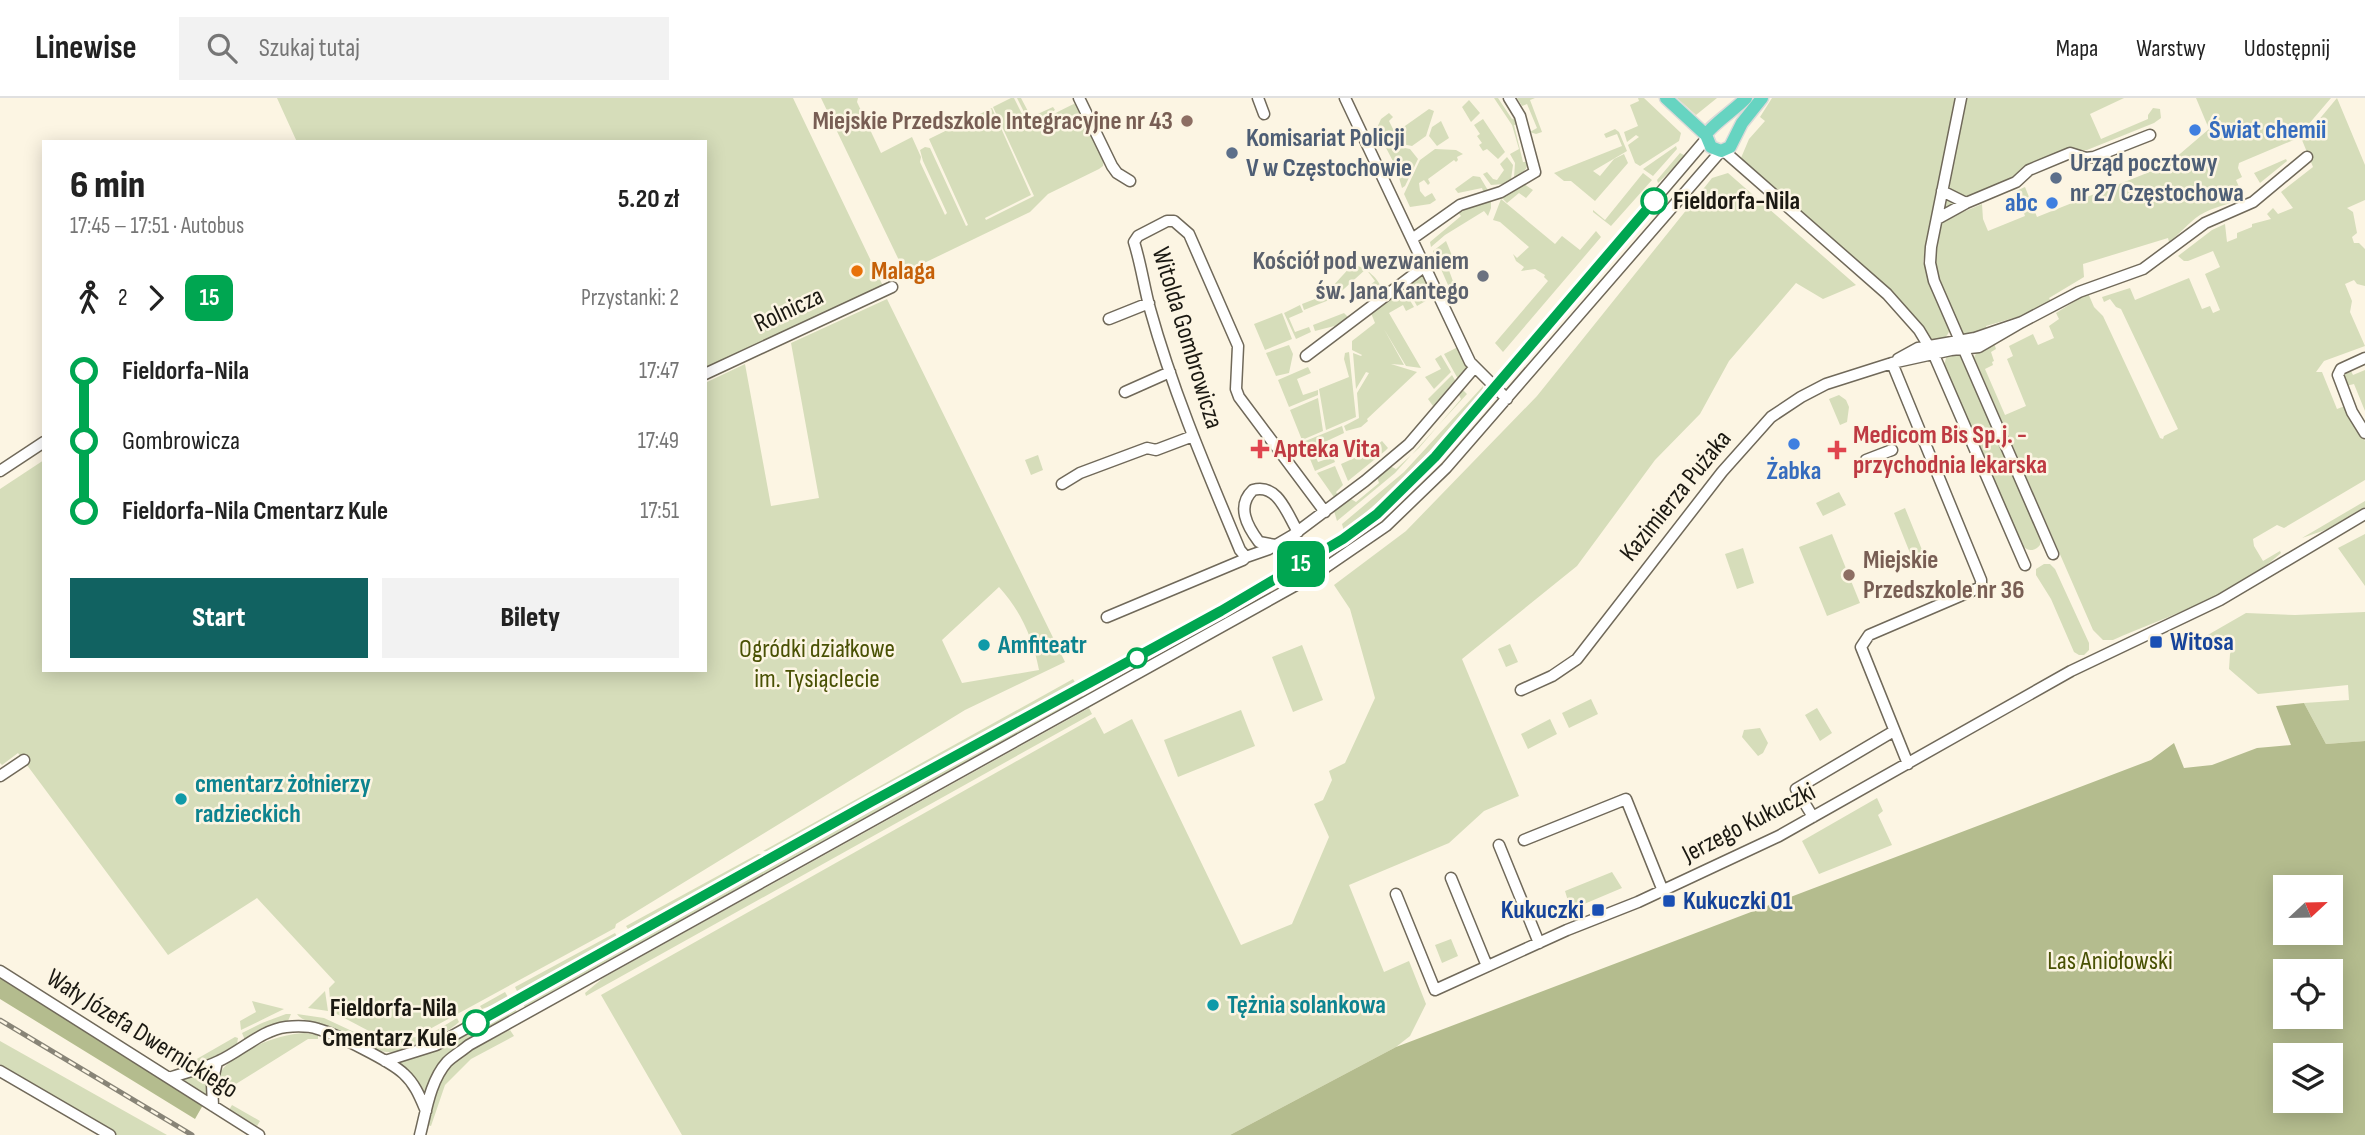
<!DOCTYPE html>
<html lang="pl">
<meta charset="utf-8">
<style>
body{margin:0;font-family:"Sofia Sans Condensed",sans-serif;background:#f2f2f2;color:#222;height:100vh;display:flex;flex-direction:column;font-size:26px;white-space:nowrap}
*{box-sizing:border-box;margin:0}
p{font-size:23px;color:#767676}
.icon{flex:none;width:38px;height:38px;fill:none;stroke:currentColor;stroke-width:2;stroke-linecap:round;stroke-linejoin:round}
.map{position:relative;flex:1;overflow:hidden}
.drawer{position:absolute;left:42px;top:42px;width:665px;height:532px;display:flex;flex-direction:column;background:#fff;border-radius:0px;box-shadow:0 4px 18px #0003}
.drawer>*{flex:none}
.badge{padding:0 14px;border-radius:10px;font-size:24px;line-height:46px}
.needle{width:46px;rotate:68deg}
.buttons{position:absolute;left:2273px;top:777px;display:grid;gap:14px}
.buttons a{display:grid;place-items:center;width:70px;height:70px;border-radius:0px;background:#fff;box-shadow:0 4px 18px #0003;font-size:35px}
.map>.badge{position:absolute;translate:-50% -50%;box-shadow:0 0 0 4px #fff}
.legs{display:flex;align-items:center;gap:10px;height:77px;padding:0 28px;font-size:23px}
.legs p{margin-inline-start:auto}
.summary{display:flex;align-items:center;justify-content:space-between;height:119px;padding:0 28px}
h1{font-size:38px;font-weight:800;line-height:52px}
.button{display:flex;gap:14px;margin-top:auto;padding:14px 28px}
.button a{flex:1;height:80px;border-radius:0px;background:#116261;color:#fff;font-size:28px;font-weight:800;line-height:80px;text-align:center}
.button a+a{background:#f2f2f2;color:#222}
ul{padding:0 28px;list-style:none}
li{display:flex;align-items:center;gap:24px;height:70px;font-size:26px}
li i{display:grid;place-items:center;width:10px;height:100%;margin:0 9px;background:currentColor}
li i::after{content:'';width:18px;height:18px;margin:-9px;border:5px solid;border-radius:50%;background:#fff}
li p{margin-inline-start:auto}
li:first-child i{background:linear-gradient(#0000 50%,currentColor 0)}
li:last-child i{background:linear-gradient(currentColor 50%,#0000 0)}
header{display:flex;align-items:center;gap:42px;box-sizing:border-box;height:98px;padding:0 35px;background:#fff;border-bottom:2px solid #e0e0e0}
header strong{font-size:33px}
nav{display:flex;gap:38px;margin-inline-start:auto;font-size:24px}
.search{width:490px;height:63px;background:#f2f2f2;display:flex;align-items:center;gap:18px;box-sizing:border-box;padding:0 24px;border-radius:0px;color:#767676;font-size:26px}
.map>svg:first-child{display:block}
</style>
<header>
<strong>Linewise</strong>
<div class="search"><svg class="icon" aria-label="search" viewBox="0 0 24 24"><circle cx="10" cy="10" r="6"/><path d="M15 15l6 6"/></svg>Szukaj tutaj</div>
<nav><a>Mapa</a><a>Warstwy</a><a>Udostępnij</a></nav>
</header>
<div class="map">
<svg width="2365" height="1037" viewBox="0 0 2365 1037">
<rect width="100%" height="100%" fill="#fcf5e3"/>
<path fill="#d6ddba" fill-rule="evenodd" d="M277 0H793L883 188 705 270V44H297Z
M821 0H858L857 4 881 55 912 39 921 59 920 64 945 117 947 115 923 63 920 52 925 49 930 50 966 128 968 127 929 41 992 10 1031 97 985 120 986 122 1034 98 993 9 1011 0H1014L1030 32C1044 21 1060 12 1076 5L1104 59 1103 68 1099 71 1048 96 1030 114 920 167 907 179Z
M1017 0H1021L1031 19 1053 9 1055 12 1031 28Z
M1494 0H1498L1512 21 1517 19 1520 26 1514 27 1523 64H1527C1529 72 1520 76 1514 80L1515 65 1510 56 1519 51 1512 27Z
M1517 0H1535L1530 2 1542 34 1536 36 1530 34 1537 30 1527 6 1522 8Z
M1638 0H1644L1681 35 1679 43 1640 68 1635 65 1628 47 1639 39 1636 37 1627 44 1624 34 1638 28 1630 7 1639 3Z
M1677 0H1717L1696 17Z
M1772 0H1955L1923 164 1950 230C1948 241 1941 242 1931 242L1895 197 1741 60 1749 41 1765 23 1760 19Z
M1966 0H2124L2090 16 2101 41 2148 21V17L2153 10 2160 11 2161 20 2154 25 2087 52 2064 53 2023 69 2011 82 1945 113Z
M2196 0H2331L2296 41 2239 65 2238 70 2242 79 2236 82 2244 100C2230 106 2213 109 2200 117 2189 124 2181 135 2169 144L2168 140 2083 166 2084 179 2049 200 2052 205 2034 214 1986 228 1990 240 1970 248C1952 213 1919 161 1944 122L1982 106 1983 121 1988 133 2025 118 2016 93 2025 89 2037 119 2167 67 2209 31Z
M2337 0 2365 67V102L2347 110 2353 114 2357 135 2352 139 2354 145H2359L2365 151V188L2357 186 2354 182 2345 186 2352 203 2350 214 2365 248 2324 263 2316 274H2322L2337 311 2345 308 2365 343V382L2284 430 2277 427 2253 441 2254 448 2263 463 2280 453 2281 455C2235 497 2170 517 2113 542H2103L2093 532 1974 259 1977 254 1994 245 1996 251 1991 254 1994 263 1992 264 1993 267 1985 271 2005 317 2026 308 2007 261 2013 258 2009 248 2033 236 2038 247 2054 240 2049 228 2059 221 2056 215 2088 195 2094 209 2103 218 2160 340 2163 341 2164 338 2178 331 2121 211 2116 209 2110 201 2104 204 2102 199 2130 190 2135 202 2189 180 2202 211 2210 208 2213 215 2220 212 2205 176 2220 169 2213 153 2188 163H2184L2178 158 2212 132 2225 126 2227 144 2237 140V135L2252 129V126L2271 121 2267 116 2273 110 2278 116 2293 110 2281 94 2313 69 2302 42Z
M1469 2 1480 15 1471 24 1462 9Z
M1429 11 1434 13 1426 38 1412 48 1382 42 1377 30 1381 21 1389 15 1393 19 1389 23 1395 35Z
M1483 21 1505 54 1498 61 1487 51 1483 53 1479 47 1482 45 1477 38 1480 36 1474 27Z
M1441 23 1449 40 1437 48 1429 38 1432 29Z
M1615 31 1619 34 1627 53 1593 73 1600 78 1614 61 1624 56 1628 65 1595 103 1571 83H1564L1554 75 1622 48 1617 36 1606 40 1604 36Z
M1384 46 1410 51 1418 61 1405 88 1402 90 1396 69Z
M1676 48 1677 51 1653 78 1643 71Z
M1435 51 1456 52 1463 56 1457 59 1458 62 1456 64 1454 62 1428 81 1430 85 1428 87 1424 82 1419 85 1420 93 1425 99 1432 95 1436 102 1430 106 1410 109 1404 96 1420 62Z
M1680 55 1686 58 1658 85 1657 82Z
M1507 59 1513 67 1511 81 1504 86 1491 87 1483 76 1487 74 1493 81 1497 82 1504 72 1500 66Z
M2286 61 2287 63 2260 85 2254 75Z
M1643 75 1652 82 1611 128 1593 114V112L1605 122Z
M1728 75 1856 187 1823 201 1796 185 1729 263 1700 316 1655 362 1577 468 1462 561 1519 698 1484 713 1449 745 1349 787 1384 874 1409 863 1426 906 1410 938 1396 949 1230 1037H682L601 897 1095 619 1104 636 1132 621 1241 847 1292 826 1329 739 1314 706 1323 702 1332 682 1329 673 1345 665 1375 600 1350 511 1334 487 1406 433 1537 298 1704 90 1712 80Z
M1473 78 1480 79 1489 94 1484 96 1482 90 1458 95 1455 91Z
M1524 86 1533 92 1526 100 1519 95 1507 105 1502 100Z
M1501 101 1555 146 1562 138 1580 152 1596 133 1601 139 1503 254 1495 245 1548 183 1544 179 1545 177 1535 171 1521 173 1524 169 1516 163 1513 156 1517 160 1529 149 1500 124 1493 122Z
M1491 102V110L1488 118 1484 113 1445 137 1431 149 1430 144 1461 118 1457 113Z
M1446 143 1453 160 1447 167 1457 194 1452 196 1433 153Z
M1353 166C1366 170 1380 180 1383 195L1377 199 1369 188 1375 183 1366 171 1334 200 1304 212 1302 206 1333 194 1332 189Z
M1423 176 1430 190 1424 192 1429 201 1417 208 1407 190 1416 179 1419 181 1418 178Z
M1403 191 1414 209 1406 213 1403 207 1389 215 1421 270 1406 268 1384 231 1404 267 1391 266 1417 274 1367 321 1368 323 1361 329 1346 333 1344 328 1359 320 1357 295 1369 275 1366 274 1356 291 1353 255 1361 258 1362 257 1352 252V243L1375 225 1371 215Z
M887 201 1065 564 965 612 616 826 615 830 428 932 386 942 331 913 329 890 335 884 257 800 168 857 18 655 2 667 0 665V391L44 362V572H705V285L745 266 771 408 819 400 791 245ZM999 489C1021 513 1033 541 1039 572L962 585 942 542Z
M1300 207 1303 214 1289 220 1295 234 1309 229 1311 234 1296 241 1284 215Z
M1282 215 1292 241 1265 252 1254 226Z
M1344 215 1349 220 1342 226 1315 233 1313 227Z
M1289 247 1293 256 1289 275 1276 278 1266 255Z
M1458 249 1467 269 1458 281 1444 256Z
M1349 254 1356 319 1326 332 1319 291 1349 279 1344 261 1345 255Z
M1959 256 2041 439 2040 447C2035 453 2028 454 2023 448L1944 267 1947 257Z
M1441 257 1451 274 1434 291 1425 279 1441 271 1435 261Z
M1308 269 1311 275 1297 281 1303 297 1318 292V297L1289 309 1278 282Z
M2350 271 2353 277 2365 272V313L2354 286 2346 288 2343 277Z
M1452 277 1456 284 1433 308 1428 301Z
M1483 288 1482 297 1415 372 1344 433 1342 426 1404 374Z
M1462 291 1467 296 1395 375 1337 423 1334 413 1351 401 1356 404 1379 385 1377 379 1390 368 1396 371 1419 350 1461 301 1458 295Z
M1839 297 1846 302 1849 309 1847 324 1840 327 1829 301Z
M1318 300 1323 333 1302 342 1290 312Z
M1342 328 1344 335 1312 350 1318 364 1333 359 1335 364 1315 373 1303 344Z
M1382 343 1388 350 1385 353 1348 383 1341 366 1368 354Z
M1038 357 1043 372 1031 377 1025 362Z
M1335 368 1343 387 1336 394 1339 399 1336 402 1317 375Z
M1839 394 1846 407 1823 418 1816 405Z
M2365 403V409L2328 431 2302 440Z
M1905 410 1929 469 1920 472 1916 470 1894 415Z
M1832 436 1860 505 1827 518 1799 449Z
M2365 436V488L2338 450Z
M1743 450 1754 485 1737 491 1725 456Z
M2044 466H2050L2055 471 2089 545V552L2084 557H2079L2074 554 2051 501 2036 477V471Z
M2365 514V643L2326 646 2304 605 2349 602 2348 587 2258 596 2229 571 2230 556 2234 547 2206 538 2246 515 2295 517Z
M1510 546 1518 564 1506 569 1498 551Z
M1302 547 1323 602 1293 614 1272 559Z
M1073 581 1076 586 772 754 763 753Z
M1081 596 1084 601 526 912 522 904Z
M1591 601 1598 616 1569 630 1562 615Z
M1089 610 1092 616 586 898 585 895 603 880Z
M1817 610 1832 635 1820 643 1805 617Z
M1241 612 1255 648 1178 679 1164 642Z
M1550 621 1557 636 1528 651 1521 636Z
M1760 630 1768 645 1763 655 1758 658 1742 639 1744 632Z
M1877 700 1883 713 1878 717 1892 747 1819 776 1802 743Z
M758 756 769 757 630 834 626 828Z
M1612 774 1622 790 1577 809 1568 803 1565 793Z
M615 835 618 840 518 895 515 889Z
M1451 841 1458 858 1442 865 1435 847Z
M325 893 328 913 308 910Z
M505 894 509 901 482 911 480 908Z
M252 903 284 911 241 932 240 923 256 914Z
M514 909 518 916 460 949 426 1001 396 964C438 957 476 930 514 909Z
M286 916H291L288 923 271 928 245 942 242 935 262 925Z
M297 916 324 920 382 947 432 935 457 920 459 924C437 943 404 960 375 952 360 948 345 937 331 930 320 924 304 926 297 916Z
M510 932 514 938 471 961 445 987 431 1028 427 1027C432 1009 436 991 446 975 459 954 489 943 510 932Z
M304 935 318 937V941H308L231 989 235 997 230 1000 216 982C226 956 276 936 304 935Z
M235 939 238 940 237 946 198 968 195 962Z
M0 943 167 1037H114L0 966Z
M196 977 209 990 211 1000 178 982Z
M232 1007 260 1023 257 1028 229 1012Z"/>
<path fill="#b4bc8e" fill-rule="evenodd" d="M2304 605 2326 646 2365 643V1037H1230L1396 949 2151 662 2174 645 2184 670 2212 667 2257 650 2291 647 2276 608ZM2286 789H2331V835H2286ZM2286 873H2331V919H2286ZM2286 957H2331V1003H2286Z
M0 880 203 1007 195 1021 0 901Z"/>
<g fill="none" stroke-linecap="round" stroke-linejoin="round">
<defs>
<path id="minor" d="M1079 0 1112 68 1117 75 1130 83
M1258 0 1264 16
M1345 0 1470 264 1507 301
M1961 0 1931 149 1930 165 1934 183 2053 456
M1724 53 1887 196 1919 232 1934 257 2025 467
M1942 93 1966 105
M1937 121 1966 105 2016 84 2029 72 2070 55 2086 60 2094 59 2150 37
M1412 141 1460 107 1501 94 1535 74 1520 18 1509 0
M1109 221 1149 205
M1306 258 1425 168
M2365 260 2341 271 2338 277 2352 314 2365 335
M1898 261 1918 250 1975 240 2022 224 2079 194 2143 171 2205 125 2253 104 2307 59
M1892 265 1981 482V489L1869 537 1861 549 1908 666
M705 276 892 189
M1125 294 1170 274
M1866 362 1892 352
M0 373 44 344
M1062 386 1080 375 1147 350 1156 352 1193 338
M1293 437 1308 462
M1275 447 1259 444C1247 428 1236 408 1253 392 1278 385 1287 416 1298 434
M1246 459 1240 452C1207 373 1173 294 1150 211 1144 189 1141 166 1134 144L1138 138 1167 123H1174L1189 136 1238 248 1236 291 1239 299 1325 414
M1107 519 1243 462 1246 459 1269 451 1293 437 1365 383 1409 346 1474 270
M1521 592 1552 578 1577 561 1722 374 1771 319 1801 299 1826 286 1892 265 1951 252 1979 249 2022 224
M0 678 24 662
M1813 719 1796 691 1894 633
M1524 742 1626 701 1663 793
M1499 747 1539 845
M1451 780 1487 868
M1396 796 1435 892 1567 832 1638 804 1779 738 2071 573 2220 502 2365 416
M0 873 259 1037
M385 963 436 947 871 704 1221 513 1343 441 1377 416 1435 359 1707 40
M0 973 110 1037
M169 980C186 974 203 971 219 963 241 953 262 932 286 929 296 928 309 928 318 931 336 936 392 964 404 976 415 986 420 999 426 1013
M213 1008 212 986 217 964
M420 1037C426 1014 430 983 447 964 453 958 462 953 469 947L1316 476 1386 428 1446 370 1721 53"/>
<path id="major" d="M1666 0 1706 37
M1746 0C1736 11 1710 28 1706 37L1711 49 1721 53 1730 49 1742 25 1762 0"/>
</defs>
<use href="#minor" stroke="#70695a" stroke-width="13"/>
<use href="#major" stroke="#dbdad9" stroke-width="15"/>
<use href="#minor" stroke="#fff" stroke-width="10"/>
<use href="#major" stroke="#66d4c1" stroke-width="12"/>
<defs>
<path id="rail" d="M0 922 192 1037"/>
</defs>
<use href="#rail" stroke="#888477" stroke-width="5"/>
<use href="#rail" stroke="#fcf5e3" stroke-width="2.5" stroke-dasharray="8" stroke-linecap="butt"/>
</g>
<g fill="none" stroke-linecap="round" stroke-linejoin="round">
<defs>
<path id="line-1" d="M476 925 871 704 1221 513 1343 441 1377 416 1435 359 1654 103"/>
</defs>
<use href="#line-1" stroke="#fff" stroke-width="16"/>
<use href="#line-1" stroke="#00a651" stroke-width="10"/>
</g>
<g fill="#8d6e63" stroke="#fcf5e3" stroke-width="2.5">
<circle cx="1187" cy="23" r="7"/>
<circle cx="1849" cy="477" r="7"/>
</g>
<g fill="#3f7fe0" stroke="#fcf5e3" stroke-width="2.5">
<circle cx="2195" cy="32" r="7"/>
<circle cx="2052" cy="105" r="7"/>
<circle cx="1794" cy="346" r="7"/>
</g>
<g fill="#5c6f8a" stroke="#fcf5e3" stroke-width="2.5">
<circle cx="1232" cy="55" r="7"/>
<circle cx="2056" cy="80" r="7"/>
</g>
<g fill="#fff" stroke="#00a651" stroke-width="3.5">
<circle cx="1654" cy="103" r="12"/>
<circle cx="1137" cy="560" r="9"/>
<circle cx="476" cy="925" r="12"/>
</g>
<circle fill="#e8710a" stroke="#fcf5e3" stroke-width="2.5" cx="857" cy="173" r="7"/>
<circle fill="#6b7280" stroke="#fcf5e3" stroke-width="2.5" cx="1483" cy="178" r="7"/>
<g fill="#e0444e" stroke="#fcf5e3" stroke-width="2.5">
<path d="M1256.5 340.5h7v7h7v7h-7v7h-7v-7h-7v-7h7z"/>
<path d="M1833.5 341.5h7v7h7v7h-7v7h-7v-7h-7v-7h7z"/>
</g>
<g fill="#1a4fb4" stroke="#fcf5e3" stroke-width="2.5">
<rect x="2149" y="537" width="14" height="14" rx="3.5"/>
<rect x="1662" y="796" width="14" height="14" rx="3.5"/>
<rect x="1591" y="805" width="14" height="14" rx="3.5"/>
</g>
<g fill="#0f9aa8" stroke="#fcf5e3" stroke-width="2.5">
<circle cx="984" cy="547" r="7"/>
<circle cx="181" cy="701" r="7"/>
<circle cx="1213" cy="907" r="7"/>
</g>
<g text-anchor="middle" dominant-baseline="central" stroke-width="5" stroke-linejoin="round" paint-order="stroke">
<g font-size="26" font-weight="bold" fill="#785e54" stroke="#fcf5e3" text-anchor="end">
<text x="1173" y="23">Miejskie Przedszkole Integracyjne nr 43</text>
<text x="1863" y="462" text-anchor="start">Miejskie<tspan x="1863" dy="30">Przedszkole nr 36</tspan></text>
</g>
<g font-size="26" font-weight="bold" fill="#366cbe" stroke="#fcf5e3" text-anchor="start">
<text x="2209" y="32">Świat chemii</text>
<text x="2038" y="105" text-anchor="end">abc</text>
<text x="1794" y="373" text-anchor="middle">Żabka</text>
</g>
<g font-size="26" font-weight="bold" fill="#4e5e75" stroke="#fcf5e3" text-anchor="start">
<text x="1246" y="40">Komisariat Policji<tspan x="1246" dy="30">V w Częstochowie</tspan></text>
<text x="2070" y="65">Urząd pocztowy<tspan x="2070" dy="30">nr 27 Częstochowa</tspan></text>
</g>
<g font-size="26" font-weight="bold" fill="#1b1912" stroke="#fcf5e3" text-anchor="start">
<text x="1673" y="103">Fieldorfa-Nila</text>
<text x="457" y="910" text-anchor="end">Fieldorfa-Nila<tspan x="457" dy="30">Cmentarz Kule</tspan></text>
</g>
<g font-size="26" font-weight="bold" fill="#5b616d" stroke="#fcf5e3" text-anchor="end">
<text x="1469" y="163">Kościół pod wezwaniem<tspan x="1469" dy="30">św. Jana Kantego</tspan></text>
</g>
<g font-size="26" font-weight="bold" fill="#c56008" stroke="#fcf5e3" text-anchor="start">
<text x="871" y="173">Malaga</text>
</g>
<g font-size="26" fill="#1b1912" stroke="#fcf5e3">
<text transform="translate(789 212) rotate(-25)">Rolnicza</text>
<text transform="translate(1187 240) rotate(73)">Witolda Gombrowicza</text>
<text transform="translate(1676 398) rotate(-51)">Kazimierza Pużaka</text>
<text transform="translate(1749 725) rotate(-27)">Jerzego Kukuczki</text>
<text transform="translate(142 936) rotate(32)">Wały Józefa Dwernickiego</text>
</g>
<g font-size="26" font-weight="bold" fill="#be3a42" stroke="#fcf5e3" text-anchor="start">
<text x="1853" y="337">Medicom Bis Sp.j. -<tspan x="1853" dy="30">przychodnia lekarska</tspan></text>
<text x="1274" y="351">Apteka Vita</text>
</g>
<g font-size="26" font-weight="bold" fill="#164399" stroke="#fcf5e3" text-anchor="start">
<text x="2170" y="544">Witosa</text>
<text x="1683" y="803">Kukuczki 01</text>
<text x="1584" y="812" text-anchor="end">Kukuczki</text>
</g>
<g font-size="26" font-weight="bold" fill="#0d838f" stroke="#fcf5e3" text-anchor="start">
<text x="998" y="547">Amfiteatr</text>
<text x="195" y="686">cmentarz żołnierzy<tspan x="195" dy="30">radzieckich</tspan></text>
<text x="1227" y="907">Tężnia solankowa</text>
</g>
<g font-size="26" fill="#495104" stroke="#fcf5e3">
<text x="817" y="551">Ogródki działkowe<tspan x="817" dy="30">im. Tysiąclecie</tspan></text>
<text x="2110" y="863">Las Aniołowski</text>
</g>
</g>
</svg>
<div class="buttons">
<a><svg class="needle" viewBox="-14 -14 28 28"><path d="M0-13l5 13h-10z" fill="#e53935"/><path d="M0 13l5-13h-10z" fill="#767676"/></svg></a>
<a><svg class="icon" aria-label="locate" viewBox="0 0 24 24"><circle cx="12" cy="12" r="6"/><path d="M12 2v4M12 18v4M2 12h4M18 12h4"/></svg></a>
<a><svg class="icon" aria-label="layers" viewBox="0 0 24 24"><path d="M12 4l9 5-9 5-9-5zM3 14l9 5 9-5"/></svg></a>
</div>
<b class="badge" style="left:1301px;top:466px;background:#00a651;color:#fff">15</b>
<section class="drawer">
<div class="summary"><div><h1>6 min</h1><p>17:45 – 17:51 · Autobus</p></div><b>5.20 zł</b></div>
<div class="legs"><svg class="icon" aria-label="walk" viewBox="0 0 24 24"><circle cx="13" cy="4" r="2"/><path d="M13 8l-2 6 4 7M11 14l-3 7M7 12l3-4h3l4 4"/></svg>2<svg class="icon" aria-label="forward" viewBox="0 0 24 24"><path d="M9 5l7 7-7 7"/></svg><b class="badge" style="background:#00a651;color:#fff">15</b><p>Przystanki: 2</p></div>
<ul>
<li><i style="color:#00a651"></i><b>Fieldorfa-Nila</b><p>17:47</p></li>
<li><i style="color:#00a651"></i><span>Gombrowicza</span><p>17:49</p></li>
<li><i style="color:#00a651"></i><b>Fieldorfa-Nila Cmentarz Kule</b><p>17:51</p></li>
</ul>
<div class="button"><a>Start</a><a>Bilety</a></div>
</section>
</div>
